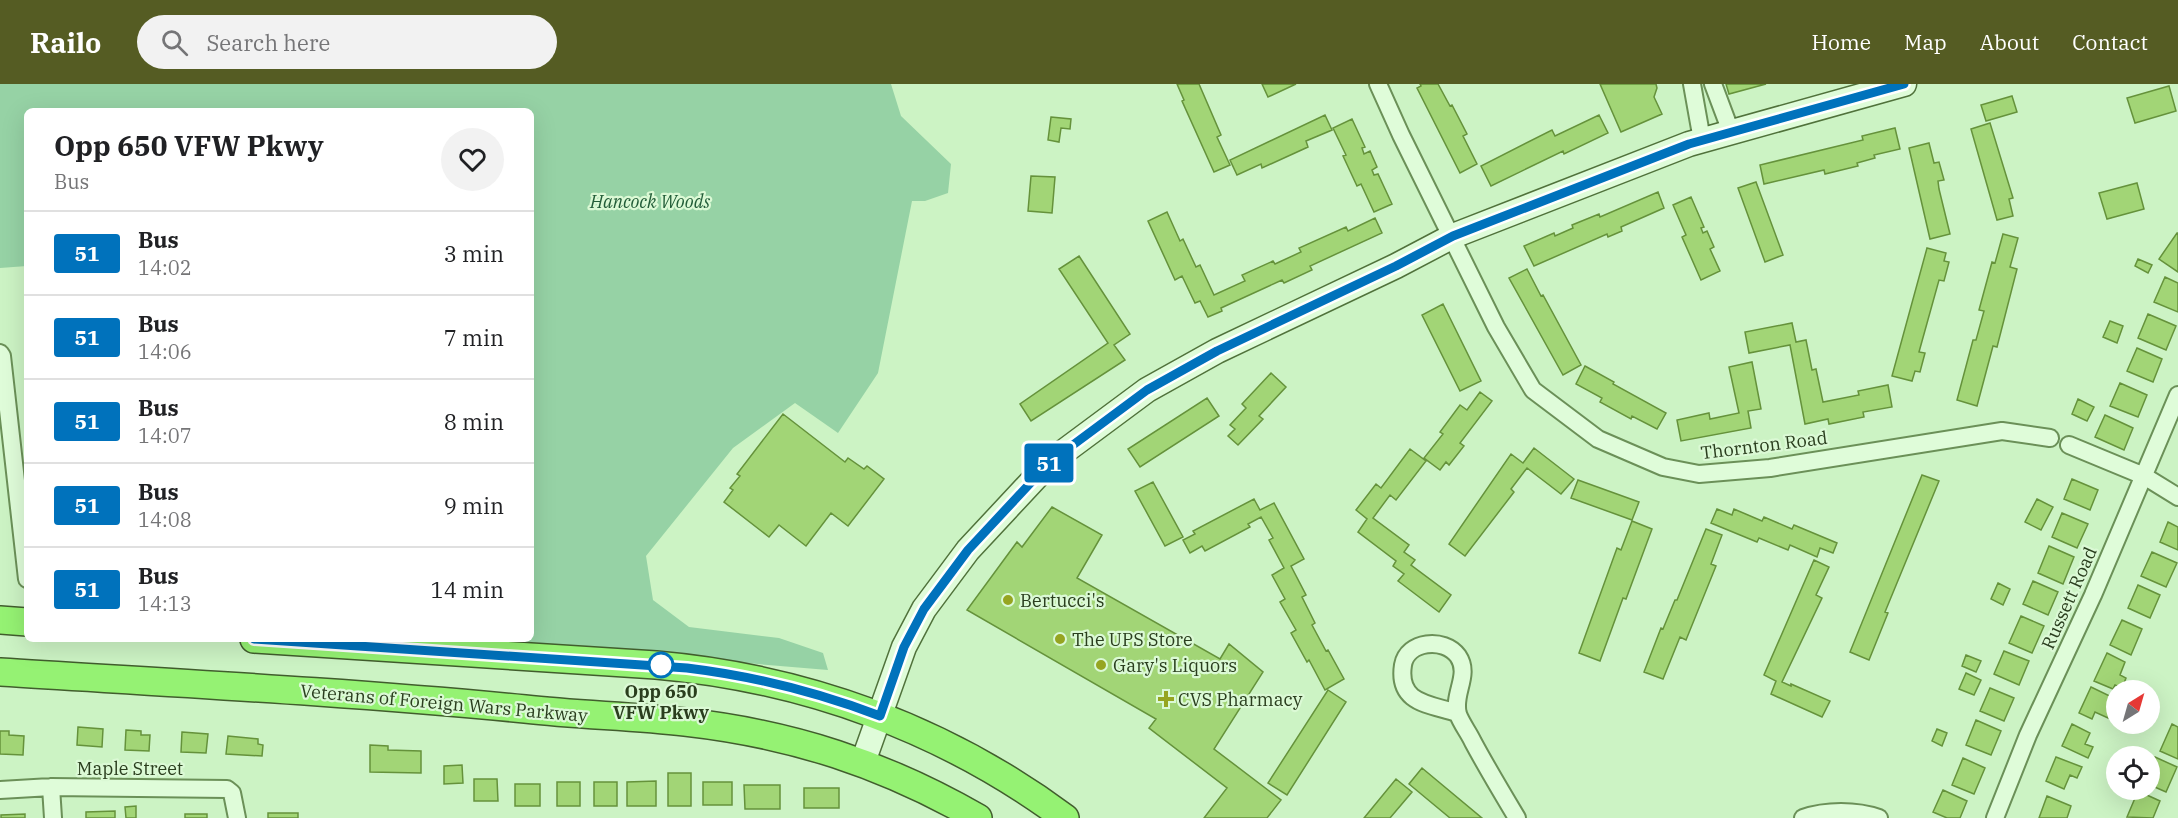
<!DOCTYPE html>
<style>
body{margin:0;font-family:"IBM Plex Serif",serif;background:#f2f2f2;color:#202124;height:100vh;display:flex;flex-direction:column;font-size:22px;white-space:nowrap}
*{box-sizing:border-box;margin:0}
p{font-size:20px;color:#757577}
.icon{flex:none;width:33px;height:33px;fill:none;stroke:currentColor;stroke-width:2;stroke-linecap:round;stroke-linejoin:round}
.map{position:relative;flex:1;overflow:hidden}
.details{position:absolute;left:24px;top:24px;width:510px;height:534px;display:flex;flex-direction:column;background:#fff;border-radius:9px;box-shadow:0 6px 24px #0002}
.details>*{flex:none}
.badge{padding:0 12px;border-radius:4px;font-size:21px;line-height:39px}
.needle{width:39px;rotate:37deg}
.tools{position:absolute;left:2106px;top:596px;display:grid;gap:12px}
.tools a{display:grid;place-items:center;width:54px;height:54px;border-radius:50%;background:#fff;box-shadow:0 6px 24px #0002;font-size:30px}
.map>.badge{position:absolute;translate:-50% -50%;box-shadow:0 0 0 3px #fff}
.round{display:grid;place-items:center;flex:none;width:63px;height:63px;border-radius:32px;background:#f2f2f2}
.head{display:flex;align-items:center;justify-content:space-between;height:102px;padding:0 30px}
h1{font-size:28px;font-weight:700;line-height:45px}
ul{padding:0;list-style:none}
li{display:flex;align-items:center;gap:18px;height:84px;padding:0 30px;border-top:2px solid #e0e0e0}
li div{flex:1}
li b{display:block;font-size:22px}
li em{font-style:normal}
li .badge{min-width:66px;font-weight:700;text-align:center}
header{display:flex;align-items:center;gap:36px;box-sizing:border-box;height:84px;padding:0 30px;background:#555c23;color:#fff}
header strong{font-size:28px}
nav{display:flex;gap:33px;margin-inline-start:auto;font-size:21px}
.search{width:420px;height:54px;background:#f2f2f2;display:flex;align-items:center;gap:15px;box-sizing:border-box;padding:0 21px;border-radius:33px;color:#757577;font-size:22px}
.map>svg:first-child{display:block}
</style>
<header>
<strong>Railo</strong>
<div class="search"><svg class="icon" aria-label="search" viewBox="0 0 24 24"><circle cx="10" cy="10" r="6"/><path d="M15 15l6 6"/></svg>Search here</div>
<nav><a>Home</a><a>Map</a><a>About</a><a>Contact</a></nav>
</header>
<div class="map">
<svg width="2178" height="734" viewBox="0 0 2178 734">
<rect width="100%" height="100%" fill="#ccf3c4"/>
<path fill="#96d2a5" d="M0 0H891L901 32 951 80 948 109 925 117H912L878 289 838 349 795 319 733 364 646 472 653 516 689 543 779 554 823 569 828 586 462 555H531V27H27V182L0 184Z"/>
<path fill="#a2d576" stroke="#65923b" stroke-width="1.5" d="M1177 0H1199L1221 51 1217 53 1230 81 1214 88 1182 17 1184 16Z
M1262 0H1296L1268 13Z
M1420 0H1438L1450 22 1452 21 1467 50 1463 52 1477 80 1460 89 1417 4 1421 2Z
M1600 0H1656L1657 4 1654 13 1662 30 1621 48Z
M1726 0H1766L1729 10Z
M2169 2 2176 27 2135 39 2127 14Z
M2012 12 2017 28 1986 37 1981 21Z
M1325 31 1332 46 1306 57 1308 63 1262 84 1261 80 1237 91 1230 76Z
M1599 31 1608 49 1564 70 1563 67 1491 102 1481 82 1552 46 1555 52Z
M1051 33 1071 35 1070 45 1061 44 1059 58 1048 56Z
M1352 35 1365 63 1362 64 1364 70 1370 67 1377 83 1372 86 1374 91 1378 90 1392 120 1374 128 1361 100 1357 102 1343 72 1346 71 1333 44Z
M1990 39 2013 114 2009 115 2013 132 1997 136 1971 45Z
M1895 44 1900 65 1874 71 1875 74 1857 79 1858 82 1825 90 1824 86 1764 100 1760 81 1863 56 1862 52Z
M1929 59 1934 79 1939 78 1944 96 1938 97 1939 105 1950 150 1930 155 1909 64Z
M1031 92 1055 93 1052 129 1028 127Z
M1756 98 1783 171 1765 178 1738 104Z
M2137 99 2144 125 2107 135 2099 109Z
M1658 108 1664 124 1621 143 1622 147 1608 153 1607 150 1534 182 1524 162 1554 149 1555 152 1573 144 1572 141 1599 130 1600 133Z
M1691 113 1704 143 1701 144 1703 149 1707 147 1714 163 1710 165 1720 187 1701 196 1682 153 1686 151 1673 121Z
M1167 128 1180 157 1183 155 1196 183 1200 181 1214 211 1245 197 1242 191 1273 177 1275 180 1301 168 1299 164 1346 143 1348 147 1375 134 1382 149 1310 182 1312 186 1284 199 1282 196 1221 224 1222 227 1208 233 1200 217 1195 219 1182 192 1175 196 1148 137Z
M2177 149H2178V188L2159 175Z
M2003 150 2018 154 2010 183 2017 185 1997 263 1993 262 1977 322 1957 316 1973 256H1976L1984 227 1979 226 1992 178 1995 179Z
M1927 164 1946 169 1944 177 1949 178 1944 197 1939 196 1919 268 1925 269 1920 288 1915 287 1912 297 1892 292Z
M1079 172 1130 250 1114 261 1125 276 1031 337 1020 320 1108 259 1059 185Z
M2138 175 2152 181 2148 189 2135 182Z
M1527 185 1541 212 1543 211 1581 281 1563 291 1509 194Z
M2165 193 2178 199V228L2154 218Z
M1443 220 1481 297 1460 307 1422 231Z
M2148 230 2176 242 2166 266 2138 254Z
M2110 237 2123 242 2117 259 2103 253Z
M1792 239 1796 258 1806 256 1812 286 1816 285 1823 318 1859 311 1858 307 1888 301 1892 323 1863 328 1864 333 1829 340 1828 335 1805 340 1790 261 1749 269 1745 248Z
M2137 264 2162 275 2153 298 2127 287Z
M1752 278 1761 325 1748 327 1751 344 1681 357 1677 336 1709 329 1710 335 1739 329 1729 283Z
M1585 282 1614 298 1613 300 1666 329 1657 345 1632 332 1631 335 1600 318 1602 314 1576 300Z
M1271 289 1286 303 1259 332 1263 335 1238 361 1228 352 1235 345 1230 341 1246 324 1242 320Z
M2120 299 2147 311 2138 333 2110 322Z
M1480 308 1492 317 1460 359 1464 362 1449 381 1446 378 1440 386 1424 374 1443 350 1440 348 1460 321 1467 326Z
M1207 314 1219 332 1140 383 1128 365Z
M2078 315 2094 323 2087 337 2072 330Z
M783 330 845 378 848 374 864 385 867 382 884 395 848 442 831 429 806 462 779 441 769 453 724 418 733 406 730 404 740 392 737 390Z
M2105 331 2133 344 2124 366 2095 353Z
M1534 364 1574 395 1561 410 1527 384 1511 405 1514 408 1465 472 1449 460 1511 370 1523 379Z
M1410 365 1426 377 1396 416 1390 411 1373 434 1409 461 1404 468 1415 476 1411 481 1451 511 1439 528 1398 497 1404 490 1393 482 1396 477 1358 448 1367 435 1356 426 1376 400 1381 404Z
M1922 391 1939 397 1885 528 1888 529 1869 576 1850 568Z
M2072 395 2098 406 2090 426 2064 415Z
M1578 396 1639 418 1632 436 1571 414Z
M1153 398 1183 453 1165 462 1135 407Z
M1254 415 1260 426 1274 419 1304 475 1291 482 1306 511 1302 513 1315 539 1312 541 1326 567 1328 566 1344 595 1325 606 1309 576 1307 578 1291 549 1296 546 1280 518 1285 515 1272 491 1284 484 1269 456 1273 454 1261 433 1248 440 1250 443 1205 467 1202 462 1190 469 1183 456 1195 450 1193 447Z
M2037 415 2053 423 2041 446 2025 438Z
M1052 423 1102 451 1077 494 1220 575 1229 560 1263 588 1214 665 1281 716 1267 734H1204L1227 704 1149 644 1156 635 967 526 1017 458 1022 463Z
M1717 425 1732 431 1734 425 1762 437 1764 433 1792 445 1794 441 1837 459 1833 469 1820 464 1817 473 1790 461 1788 466 1759 454 1757 458 1711 439Z
M2062 429 2088 440 2077 464 2052 453Z
M1632 437 1652 445 1626 515 1623 514 1600 577 1579 569 1617 464 1621 466Z
M2168 438 2178 443V466L2160 458Z
M1706 445 1722 451 1711 480 1716 482 1686 556 1680 553 1663 595 1644 588 1661 544 1663 545 1675 516H1677Z
M2049 462 2074 473 2063 500 2038 489Z
M2152 468 2177 479 2166 503 2141 492Z
M1814 476 1829 483 1816 511 1822 514 1782 598 1791 602V600L1830 617 1822 633 1771 610 1776 597 1764 591Z
M2033 497 2058 508 2048 531 2023 520Z
M1998 499 2010 505 2003 521 1991 515Z
M2138 501 2160 511 2150 534 2128 524Z
M2021 532 2044 542 2032 569 2009 559Z
M2122 536 2142 545 2131 571 2110 561Z
M2004 567 2029 577 2019 601 1994 590Z
M2107 569 2125 578 2120 591 2126 594 2122 604 2115 601 2113 605 2094 597Z
M1966 571 1981 577 1976 588 1962 582Z
M1966 589 1981 596 1974 611 1959 605Z
M2091 603 2116 615 2108 634 2095 628 2092 635 2079 629Z
M1990 604 2014 614 2004 637 1980 627Z
M1328 606 1346 618 1287 711 1268 699Z
M2150 626 2157 629 2153 639 2150 638Z
M1976 636 2001 647 1991 671 1966 661Z
M2072 640 2090 649 2085 660 2093 663 2088 674 2062 662Z
M2172 640 2178 643V675L2160 667Z
M78 643 103 645 102 663 77 661Z
M1937 645 1947 649 1942 662 1932 657Z
M126 646 141 647V651H150L149 667 125 666Z
M0 647H9V651L24 652 23 671 0 670Z
M182 648 208 650 206 669 181 668Z
M228 652 258 655V660L263 661 262 672 226 670Z
M370 661 388 662V666L421 667V689L370 688Z
M2056 673 2082 683 2077 694 2070 691 2064 705 2046 697Z
M2155 673 2177 683 2166 708 2150 701V686Z
M1963 674 1985 684 1974 710 1952 701Z
M462 681 463 699 444 700V682Z
M1422 684 1482 734H1450L1409 700Z
M668 689H691V722H668Z
M474 695H497L498 717H474Z
M1396 695 1412 708 1390 734H1364Z
M656 697V722H627V698Z
M557 698H580V722H557Z
M594 698H617V722H594Z
M703 698H732V721H703Z
M515 700H540V722H515Z
M744 701H780V725H745Z
M804 704H839V724H804Z
M1943 706 1967 717 1960 734H1947L1933 728Z
M2138 707 2160 717 2153 734 2127 733Z
M2047 712 2071 722 2067 734H2039Z
M136 722V734H126L125 723Z
M115 727V734H86V728Z
M268 729H298V734H268Z
M25 730V734H1V731Z
M185 730H207V734H185Z"/>
<g fill="none" stroke-linecap="round" stroke-linejoin="round">
<defs>
<path id="minor" d="M1378 0 1401 51 1496 243 1533 306 1598 355 1663 383 1699 390 1770 384 2002 347 2050 354
M1692 0 1702 56
M1713 0 1731 48
M0 269 2 272 27 495
M2069 361 2144 392 2178 413
M1457 629C1430 620 1397 620 1403 581 1407 557 1444 553 1458 572 1471 591 1452 610 1458 630 1461 639 1469 649 1473 658 1487 684 1502 709 1517 734
M51 703 53 734
M0 706 51 703 227 705 232 709 237 734
M1803 734C1826 726 1856 726 1879 734
M1995 734 2028 651 2093 511 2178 311"/>
<path id="secondary" d="M863 678 904 563 924 525 968 466 1050 378 1147 306 1217 267 1396 182 1453 152 1689 60 1904 0"/>
<path id="trunk" d="M0 536 27 538
M254 555 656 581C805 594 945 645 1065 734
M0 588C175 599 350 608 525 625 578 631 632 632 685 638 792 650 884 680 978 734"/>
</defs>
<use href="#minor" stroke="#6b9058" stroke-width="20"/>
<use href="#secondary" stroke="#50723b" stroke-width="27"/>
<use href="#trunk" stroke="#415d2d" stroke-width="30"/>
<use href="#minor" stroke="#dffcd9" stroke-width="16"/>
<use href="#secondary" stroke="#dffcd9" stroke-width="24"/>
<use href="#trunk" stroke="#95f273" stroke-width="27"/>
</g>
<g fill="none" stroke-linecap="round" stroke-linejoin="round">
<defs>
<path id="line" d="M254 555 687 584C753 592 817 608 880 632L904 563 924 525 968 466 1050 378 1147 306 1217 267 1396 182 1453 152 1689 60 1904 0"/>
</defs>
<use href="#line" stroke="#fff" stroke-width="14"/>
<use href="#line" stroke="#0072bc" stroke-width="9"/>
</g>
<g fill="#96a521" stroke="#dbf9d5" stroke-width="2">
<circle cx="1008" cy="516" r="6"/>
<circle cx="1060" cy="555" r="6"/>
<circle cx="1101" cy="581" r="6"/>
<path d="M1163 606h6v6h6v6h-6v6h-6v-6h-6v-6h6z"/>
</g>
<circle fill="#fff" stroke="#0072bc" stroke-width="3" cx="661" cy="581" r="12"/>
<g text-anchor="middle" dominant-baseline="central" stroke-width="4.5" stroke-linejoin="round" paint-order="stroke">
<g font-size="18" font-style="italic" fill="#225d38" stroke="#dbf9d5">
<text x="650" y="117">Hancock Woods</text>
</g>
<g font-size="18" fill="#2a3e1e" stroke="#dbf9d5">
<text transform="translate(1764 361) rotate(-7)">Thornton Road</text>
<text transform="translate(2069 514) rotate(-66)">Russett Road</text>
<text transform="translate(444 619) rotate(5)">Veterans of Foreign Wars Parkway</text>
<text x="130" y="684">Maple Street</text>
</g>
<g font-size="18" fill="#2a3e1e" stroke="#dbf9d5" text-anchor="start">
<text x="1020" y="516">Bertucci's</text>
<text x="1072" y="555">The UPS Store</text>
<text x="1113" y="581">Gary's Liquors</text>
<text x="1178" y="615">CVS Pharmacy</text>
</g>
<g font-size="18" font-weight="bold" fill="#2a3e1e" stroke="#dbf9d5">
<text x="661" y="607">Opp 650<tspan x="661" dy="21">VFW Pkwy</tspan></text>
</g>
</g>
</svg>
<div class="tools">
<a><svg class="needle" viewBox="-14 -14 28 28"><path d="M0-13l5 13h-10z" fill="#e53935"/><path d="M0 13l5-13h-10z" fill="#757577"/></svg></a>
<a><svg class="icon" aria-label="locate" viewBox="0 0 24 24"><circle cx="12" cy="12" r="6"/><path d="M12 2v4M12 18v4M2 12h4M18 12h4"/></svg></a>
</div>
<b class="badge" style="left:1049px;top:379px;background:#0072bc;color:#fff">51</b>
<section class="details">
<div class="head"><div><h1>Opp 650 VFW Pkwy</h1><p>Bus</p></div><a class="round"><svg class="icon" aria-label="heart" viewBox="0 0 24 24"><path d="M12 20l-8-8c-3-5 5-10 8-4 3-6 11-1 8 4z"/></svg></a></div>
<ul>
<li><span class="badge" style="background:#0072bc;color:#fff">51</span><div><b>Bus</b><p>14:02</p></div><em>3 min</em></li>
<li><span class="badge" style="background:#0072bc;color:#fff">51</span><div><b>Bus</b><p>14:06</p></div><em>7 min</em></li>
<li><span class="badge" style="background:#0072bc;color:#fff">51</span><div><b>Bus</b><p>14:07</p></div><em>8 min</em></li>
<li><span class="badge" style="background:#0072bc;color:#fff">51</span><div><b>Bus</b><p>14:08</p></div><em>9 min</em></li>
<li><span class="badge" style="background:#0072bc;color:#fff">51</span><div><b>Bus</b><p>14:13</p></div><em>14 min</em></li>
</ul>
</section>
</div>
